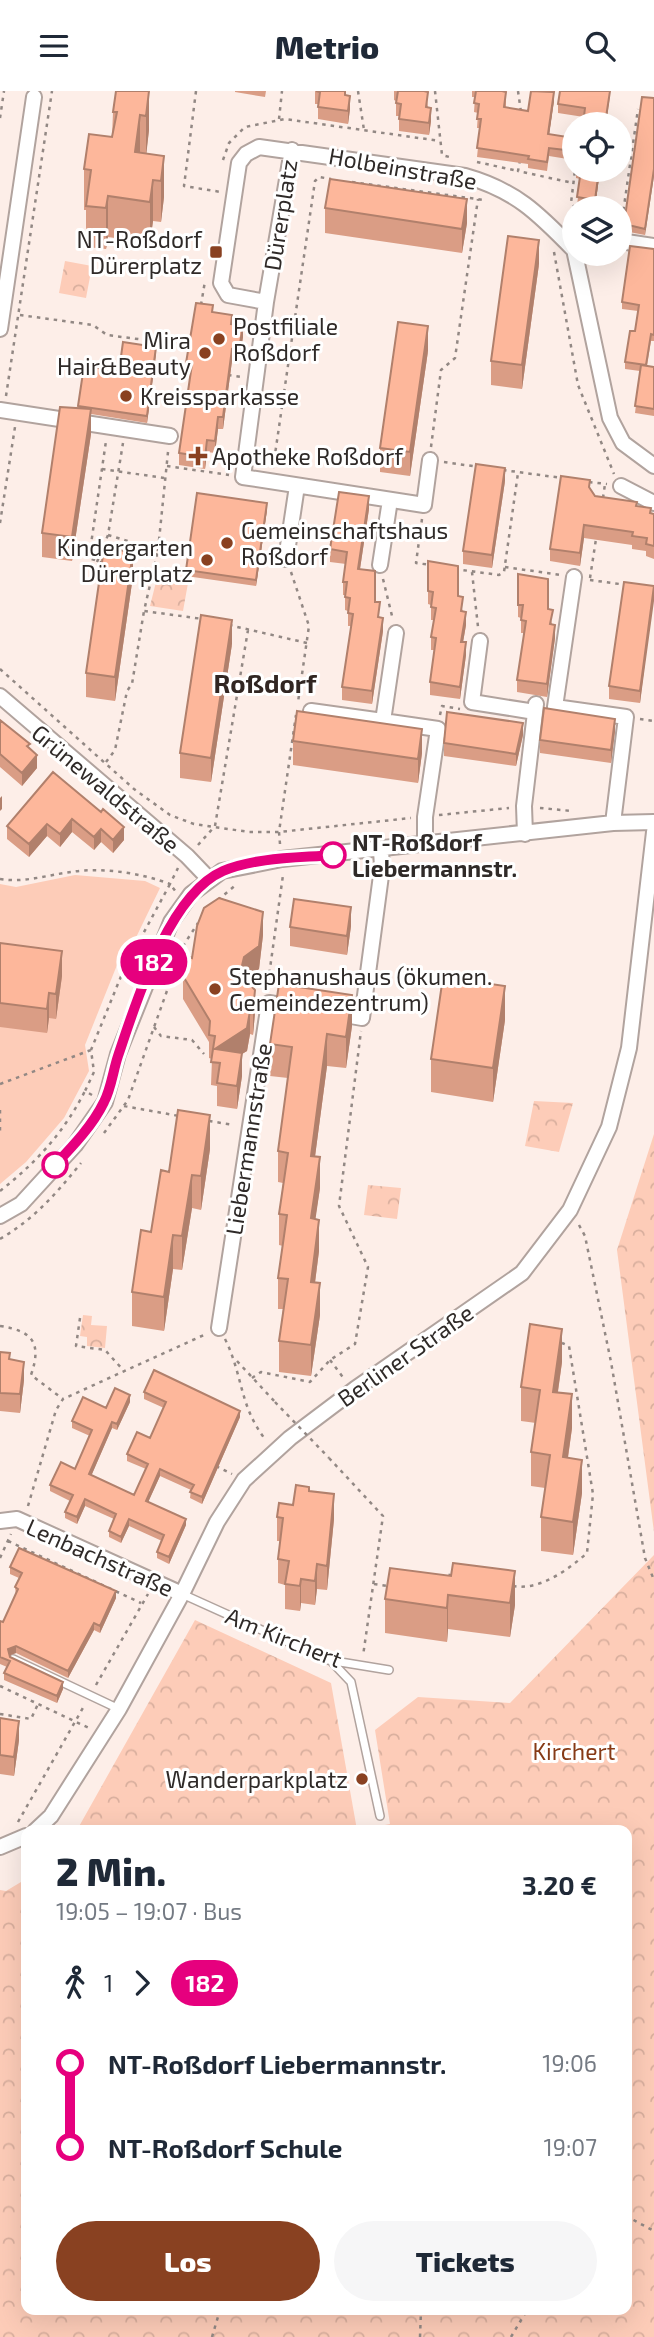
<!DOCTYPE html>
<html lang="de">
<meta charset="utf-8">
<style>
body{margin:0;font-family:"Exo 2",sans-serif;background:#f6f6f7;color:#1f2937;height:100vh;display:flex;flex-direction:column;font-size:26px;white-space:nowrap}
*{box-sizing:border-box;margin:0}
p{font-size:23px;color:#747a83}
.icon{flex:none;width:38px;height:38px;fill:none;stroke:currentColor;stroke-width:2;stroke-linecap:round;stroke-linejoin:round}
.map{position:relative;flex:1;overflow:hidden}
.drawer{position:absolute;left:21px;top:1734px;width:611px;height:490px;display:flex;flex-direction:column;background:#fff;border-radius:14px;box-shadow:0 7px 28px #0002}
.drawer>*{flex:none}
.badge{padding:0 14px;border-radius:23px;font-size:24px;line-height:46px}
.fabs{position:absolute;left:562px;top:21px;display:grid;gap:14px}
.fabs a{display:grid;place-items:center;width:70px;height:70px;border-radius:50%;background:#fff;box-shadow:0 7px 28px #0002;font-size:35px}
.map>.badge{position:absolute;translate:-50% -50%;box-shadow:0 0 0 4px #fff}
.legs{display:flex;align-items:center;gap:10px;height:77px;padding:0 35px;font-size:23px}
.legs p{margin-inline-start:auto}
.headline{display:flex;align-items:center;justify-content:space-between;height:119px;padding:0 35px}
h1{font-size:38px;font-weight:800;line-height:52px}
.primary-button{display:flex;gap:14px;margin-top:auto;padding:14px 35px}
.primary-button a{flex:1;height:80px;border-radius:42px;background:#894121;color:#fff;font-size:28px;font-weight:800;line-height:80px;text-align:center}
.primary-button a+a{background:#f6f6f7;color:#1f2937}
ul{padding:0 35px;list-style:none}
li{display:flex;align-items:center;gap:24px;height:84px;font-size:26px}
li i{display:grid;place-items:center;width:10px;height:100%;margin:0 9px;background:currentColor}
li i::after{content:'';width:18px;height:18px;margin:-9px;border:5px solid;border-radius:50%;background:#fff}
li p{margin-inline-start:auto}
li:first-child i{background:linear-gradient(#0000 50%,currentColor 0)}
li:last-child i{background:linear-gradient(currentColor 50%,#0000 0)}
header{display:flex;justify-content:space-between;align-items:center;height:91px;padding:0 35px;background:#fff;font-size:32px;font-weight:800}
.map>svg:first-child{display:block}
</style>
<header><svg class="icon" aria-label="menu" viewBox="0 0 24 24"><path d="M4 6h16M4 12h16M4 18h16"/></svg>Metrio<svg class="icon" aria-label="search" viewBox="0 0 24 24"><circle cx="10" cy="10" r="6"/><path d="M15 15l6 6"/></svg></header>
<div class="map">
<svg width="654" height="2246" viewBox="0 0 654 2246">
<defs>
<pattern id="forest-crowns" width="20" height="18" patternUnits="userSpaceOnUse" patternTransform="scale(1.75)"><rect width="20" height="18" fill="#fdccb8"/><path d="M2 6a3 3 0 1 1 6 0M12 15a3 3 0 1 1 6 0" fill="none" stroke="#d9af9e"/></pattern>
</defs>
<rect width="100%" height="100%" fill="#fdeee8"/>
<path fill="#fdccb8" d="M75 784 145 790 160 797 127 865 119 869 85 954 89 980 64 1027 26 1071 0 1093V793L16 796Z"/>
<path fill="url(#forest-crowns)" d="M65 170 92 175 86 207 59 202Z
M158 483 188 492 183 520 150 515Z
M534 1010 573 1012 559 1061 525 1055Z
M654 1043V1441L617 1159Z
M368 1094 401 1097 397 1128 364 1124Z
M83 1224 92 1225 91 1234 107 1235 105 1257 87 1255V1246L80 1245Z
M654 1464V2246H0V1799L6 1800 26 1788V2219H626V1740L358 1739 390 1733 375 1639 418 1606 510 1612Z
M195 1529 331 1592 357 1739H77Z"/>
<g fill="none" stroke-linecap="round" stroke-linejoin="round">
<defs>
<path id="lane" d="M182 1503 328 1569 389 1579
M13 1568 119 1618
M332 1571 351 1591 380 1725"/>
<path id="street" d="M292 59 266 211 243 386 424 414 430 369
M620 150 654 155
M575 163 610 327 623 352 654 375
M266 211 228 204 221 192 239 72 246 63 259 56 465 85C515 99 538 122 574 159
M0 238 34 6
M0 319 170 345
M621 395 654 412
M286 468 297 395
M380 474 390 409
M574 486 555 616 626 626 613 732
M396 542 383 630 438 638 425 726V754
M480 550 472 611 535 621
M0 605 187 765 210 789
M311 620 383 630
M525 743 524 715 536 613
M334 922 362 927 382 777 381 758
M0 1125 21 1113 75 1054 105 1011 118 963 171 831 191 803 222 780 282 768 613 732 654 731
M219 1237 269 912 293 916
M0 1430 17 1428 182 1503
M35 1740 51 1725 119 1618 182 1503 217 1431 244 1389 290 1347 355 1298 522 1182 570 1119 609 1036 629 957 654 741
M0 1756 26 1745"/>
</defs>
<use href="#lane" stroke="#b1a39e" stroke-width="10"/>
<use href="#street" stroke="#b1a39e" stroke-width="18"/>
<path stroke="#928884" stroke-width="2.5" stroke-dasharray="3.5 5" stroke-linecap="butt" d="M196 0 184 95 221 101
M358 0 364 39
M435 0 442 64 453 67
M518 0 521 21
M0 27 4 0
M279 28 282 0
M582 33 583 23
M223 69 229 52 245 36 285 28 440 50
M520 69 518 80 573 92
M477 71 518 80
M352 91 484 109
M575 117 571 112 575 79
M621 136 638 18
M554 161 578 294 614 383
M201 214 205 190
M20 224 93 234 107 244 153 250 152 257
M228 284 242 286
M6 305 52 0
M431 356 441 279 455 267 478 108
M168 361 158 459 144 520 203 528
M444 371 479 376
M167 375 229 384
M273 377 315 90 319 86 331 88
M102 378 164 387
M503 379 562 387
M589 391 607 393
M603 407 605 393
M422 428 416 472 431 474
M0 432 15 336
M108 444 158 459
M97 471 108 444 123 352
M103 472 89 467 106 350
M505 476 561 484
M133 478 151 482
M455 478 499 484 504 481 518 382
M291 481 309 535 298 611
M472 481 478 536
M590 487 596 448
M383 488 393 529
M590 489 627 494
M229 534 307 552
M0 578 134 698 170 724 194 733 249 741H279L411 727
M440 624 442 615 460 618
M640 628 654 630
M106 671 115 659 127 600 132 593 144 520
M540 717 572 720
M439 724 509 717
M280 753 279 741 296 624
M198 754 215 735 248 539
M0 788C25 792 47 784 71 781 102 776 141 782 170 793L178 777
M218 809 237 793
M132 873 143 843 170 793 176 801
M267 899 283 784
M154 936 161 945 192 949 204 963
M0 993 91 959
M92 1004 85 1000 94 981 91 959 124 878 126 874 137 875
M124 1015 179 1025
M0 1019V1043
M209 1030 234 1034
M104 1042 128 1009 183 855 198 832
M0 1100C37 1071 64 1041 85 1000
M579 1134 585 1145 611 1271 645 1467 654 1489
M0 1148C34 1128 56 1103 81 1072
M80 1227 76 1255 105 1259 125 1281
M0 1235C33 1240 42 1252 31 1284L63 1308
M225 1248C243 1284 239 1314 265 1348
M330 1269 345 1289
M237 1270 275 1311
M252 1287 261 1281 310 1291 330 1269 355 1253 368 1176 339 1115 361 940
M329 1367 383 1425 363 1565
M216 1375 232 1383
M28 1415 56 1319 63 1308 206 1243
M8 1450 141 1512
M0 1467 11 1443
M441 1486 445 1483 454 1485
M374 1493 388 1495
M513 1495C539 1500 568 1479 587 1462L593 1403 569 1255 562 1252
M96 1594 148 1503
M0 1595 89 1637
M0 1623 31 1628 38 1613
M18 1731 84 1615
M626 2125 654 2140
M212 2246 220 2219
M420 2246 421 2219
M511 2246 527 2219"/>
<use href="#lane" stroke="#fff" stroke-width="7"/>
<use href="#street" stroke="#fff" stroke-width="14"/>
<path stroke="#928884" stroke-width="2.5" stroke-dasharray="3.5 5" stroke-linecap="butt" d="M275 1311 329 1367"/>
</g>
<path fill="#da9d85" d="M149 0V39L146 63 164 65V106L161 131 153 130 150 152 108 146 106 158 86 156V119H84V78L112 46 113 21Z
M235 0H266L265 6 235 1Z
M315 0 345 4 350 18 348 33 318 28V13H315Z
M394 0H426L428 17 431 30 429 44 399 40V25H396V10L394 9Z
M472 0H503L506 10V17L528 20 554 10 549 43 574 47V69L549 65 547 80 528 77V73L477 66 480 37H477L478 22 474 21 475 6H472Z
M610 5 606 33H583L584 26 558 22V13Z
M654 7 645 144 624 140V133Z
M576 79H600L595 117 577 115 580 88 576 87Z
M325 117 467 132 462 162 325 142Z
M654 158V250H651L647 275 654 276V325L635 322 640 280 625 278V271L635 240 638 220 622 218V211Z
M539 173 522 298 491 294V270Z
M213 221 232 233 243 246 239 271 232 270 223 338H218L215 362 207 361 205 378 179 374V362L190 285 186 284V272Z
M428 260 410 385 380 381V357Z
M156 262 147 332 91 323V343L72 470 42 466V442L78 315 119 280Z
M505 390 492 477 463 473V460Z
M590 398 595 405 637 415 654 423V468L646 465V460L632 458V454L584 447 580 475 550 470V458Z
M369 418 360 478 375 511 383 540 372 613 342 609V596L351 535H348V520L345 519V504H343V491L346 473 330 471V458Z
M267 419 256 495 186 485V479Z
M428 470 458 505 463 521 466 534 463 551 466 564 460 608 430 604V591L435 559H431V546L434 529H431V514L428 513Z
M518 483 548 518 552 533 555 547 547 606 517 601V589L524 542H521V527L518 526Z
M133 485 115 610 86 606V582Z
M654 495 640 612 609 608V595Z
M232 553 211 691 180 687V662Z
M0 629 30 657 37 677 22 695 0 676Z
M615 640 611 672 540 662V649Z
M523 644 516 675 444 665V652Z
M293 650 422 662 418 692 293 674Z
M53 681 124 749 113 762 101 751 94 759 72 741 60 756 47 745 29 766 7 748V735Z
M351 835 347 864 290 855V836Z
M263 844 259 878 245 888 255 922 253 944 250 943 247 960 242 963V985L237 1018 217 1015V995L211 994 212 968 209 967V951L183 908V885L187 883 192 867Z
M0 852 62 885 56 928 49 927 47 942 0 936Z
M505 929 493 1011 431 1001V968Z
M352 935 346 977 327 975 315 1065 320 1097 315 1128 319 1160 315 1192 320 1224 311 1285 279 1281V1250L283 1218H278V1187L283 1155 279 1154V1123L283 1092 278 1091V1060L288 987 270 985V953Z
M210 1058 201 1119 192 1117 182 1179 173 1178 164 1240 132 1235V1201L151 1141 169 1081Z
M0 1261 10 1269 24 1289 20 1322 0 1320Z
M562 1271 558 1301 572 1337 568 1367 582 1402 573 1464 541 1460V1426L545 1397 531 1395V1361L536 1332 521 1330V1296Z
M144 1301 240 1326 202 1413 190 1407 191 1399 160 1385 148 1411 186 1434 169 1473 157 1467V1461L162 1450 129 1435 121 1452 109 1446V1440L114 1428 85 1415 77 1433 65 1427V1421L70 1410 50 1400V1394L75 1378 90 1345 72 1337V1330L106 1317 130 1311 117 1339 112 1337 91 1385 134 1404 146 1378 127 1370V1363L150 1347 164 1317 144 1308Z
M309 1400 334 1428 327 1499 317 1498 315 1514 301 1512 300 1520 285 1518V1494L278 1492V1468L280 1450H277V1426L293 1414Z
M10 1476 116 1507 100 1542 94 1539 68 1587 16 1562 10 1564V1566L63 1598 57 1612 4 1589V1582L7 1576 0 1573V1530L3 1531 16 1504 15 1496 19 1487 10 1483Z
M390 1477 515 1514 510 1546 448 1538 447 1551 385 1542V1508Z
M0 1627 19 1649 14 1685 0 1683Z"/>
<path fill="#b1806c" d="M149 0V39L146 66V25Z
M610 0 606 33H605Z
M554 1V10L548 52V43Z
M350 5V18L348 33V20Z
M431 17V30L429 44V32Z
M140 24V65L135 61Z
M164 65V106L161 131V90Z
M654 78V85L645 144V138Z
M599 79H600L595 117V109Z
M153 89V130L150 152V111Z
M108 105V146L106 158V117Z
M467 108V132L462 162V138Z
M539 149V173L522 298V274Z
M243 234V246L239 271V259Z
M428 235V260L410 385V361Z
M156 256V262L147 332V325Z
M232 258V270L223 338V326Z
M91 318V343L72 470V446Z
M218 326V338L215 362V350Z
M207 349V361L205 378V366Z
M505 377V390L492 477V464Z
M369 405V418L358 491V478Z
M267 412V419L256 495V489Z
M584 434V447L580 475V462Z
M133 461V485L115 610V586Z
M654 497V510L640 612V600Z
M466 521V534L461 563V551Z
M383 527V540L372 613V600Z
M232 529V553L211 691V667Z
M555 534V547L547 606V593Z
M466 551V564L460 608V596Z
M615 628V640L611 672V659Z
M523 632V644L516 675V663Z
M422 638V662L418 692V668Z
M37 664V677L22 695V682Z
M2 705V718L0 720V707Z
M72 728V741L60 756V743Z
M47 733V745L29 766V753Z
M124 736V749L113 762V749Z
M101 738V751L94 759V746Z
M351 816V835L347 864V845Z
M263 821V844L259 878 244 889 240 883 244 866Z
M62 860V885L56 928V903Z
M505 895V929L493 1011V977Z
M255 899V922L253 944V920Z
M49 902V927L47 942V918Z
M352 904V935L346 977V946Z
M250 920V943L247 960 242 963V985L237 1018V995L215 958Z
M327 943V975L311 1096V1065Z
M210 1024V1058L201 1119V1085Z
M320 1066V1097L311 1159V1127Z
M192 1084V1117L182 1179V1145Z
M319 1129V1160L311 1222V1191Z
M173 1144V1178L164 1240V1206Z
M320 1192V1224L311 1285V1254Z
M562 1238V1271L553 1334V1301Z
M24 1271V1289L20 1322V1303Z
M572 1303V1337L563 1400V1366Z
M130 1304V1311L117 1339V1333Z
M240 1320V1326L202 1413V1406Z
M112 1331V1337L89 1390V1383Z
M582 1369V1402L573 1464V1431Z
M160 1378V1385L146 1416V1410Z
M334 1403V1428L327 1499V1475Z
M85 1408V1415L77 1433V1426Z
M129 1428V1435L121 1452V1446Z
M186 1428V1434L169 1473V1466Z
M317 1473V1498L315 1514V1490Z
M515 1480V1514L510 1546V1512Z
M301 1488V1512L300 1520V1495Z
M116 1500V1507L100 1542V1535Z
M448 1504V1538L447 1551V1517Z
M94 1532V1539L68 1587V1580Z
M16 1555V1562L8 1565V1558Z
M63 1591V1598L57 1612V1605Z
M19 1630V1649L14 1685V1666Z"/>
<path fill="#fdb79b" stroke="#b1806c" stroke-width="2" d="M116 0H149L146 25 140 24 135 61 164 65 161 90 153 89 150 111 108 105 106 117 86 115 91 79 84 78 89 43 112 46 117 21H113Z
M316 0H345V4L350 5 348 20 318 16 320 1Z
M398 0H424L428 1 426 16 431 17 429 32 399 28 401 13 396 12Z
M476 0H502L506 1 504 16 528 20 531 0 554 1 548 43 574 47V60L549 57 547 71 528 68 529 65 477 57 481 28H477L479 13 474 12Z
M560 0H610L605 33H583L585 17 558 13Z
M642 6 654 7V78L645 138 624 133Z
M579 79H599L595 109 577 106 581 79Z
M330 88 467 108 462 138 325 117Z
M508 145 539 149 522 274 491 270Z
M630 155 654 158V244L651 243 646 274 625 271 630 240H635L639 214 622 211Z
M196 212 213 214 212 221 232 224 231 233 243 234 239 259 232 258 223 326H218L215 350 207 349 205 366 179 362 192 273 186 272Z
M398 231 428 235 410 361 380 357Z
M123 251 156 256 147 325 78 315 84 275 119 280Z
M641 274 654 276V318L635 315Z
M60 316 91 318 72 446 42 442Z
M476 373 505 377 492 464 463 460Z
M561 385 590 389 589 396 595 405 637 411 636 415 651 417 650 422 654 423V455L646 453 647 447 632 445 633 441 584 434 580 462 550 458Z
M339 401 369 405 358 478 375 480V511H380L378 526 383 527 372 600 342 596 353 523 348 522 350 507 345 506 347 491H343L347 461 330 458Z
M197 402 267 412 256 489 186 479Z
M104 457 133 461 115 586 86 582Z
M428 470 458 475V505L463 506 461 520 466 521 461 551H466L460 596 430 591 436 547 431 546 436 517 431 516 433 501 428 500Z
M518 483 548 488V518L553 519 550 533 555 534 547 593 517 589 526 530 521 529 523 514H518Z
M624 491 654 495 640 600 609 595Z
M201 524 232 529 211 667 180 662Z
M544 617 615 628 611 659 540 649Z
M297 620 422 638 418 668 293 650Z
M447 621 523 632 516 663 444 652Z
M0 629 30 653 27 655 37 664 22 682 0 663Z
M53 681 101 721 103 718 124 736 113 749 101 738 94 746 72 728 60 743 47 733 29 753 7 735Z
M219 807 263 821 259 855 244 866 240 883 255 899 253 920H250L247 937 215 958 242 962 237 995 217 992 220 972 211 971 215 945 209 944 210 930 183 885 187 883 190 866 192 867 197 835 204 817Z
M294 808 351 816 347 845 290 836Z
M0 852 62 860 56 903 49 902 47 918 0 912Z
M443 886 505 895 493 977 431 968Z
M279 893 352 904 346 946 327 943 311 1065 320 1066 311 1127 319 1129 311 1191 320 1192 311 1254 279 1250 288 1188 278 1187 287 1124 279 1123 288 1062 278 1060 292 956 270 953Z
M178 1019 210 1024 201 1085 192 1084 182 1145 173 1144 164 1206 132 1201 141 1139 151 1141 161 1079 169 1081Z
M530 1233 562 1238 553 1301 572 1303 563 1366 582 1369 573 1431 541 1426 550 1364 531 1361 540 1299 521 1296Z
M0 1261 10 1262 9 1268 24 1271 20 1303 0 1302Z
M154 1279 240 1320 202 1406 190 1401 194 1394 160 1378 146 1410 186 1428 169 1466 157 1461 164 1444 129 1428 121 1446 109 1440 116 1423 85 1408 77 1426 65 1421 73 1404 50 1394 61 1371 75 1378 92 1339 72 1330 83 1306 106 1317 115 1297 130 1304 117 1333 112 1331 89 1383 134 1404 148 1373 127 1363 137 1341 150 1347 166 1311 144 1301Z
M296 1394 309 1396V1400L334 1403 327 1475 317 1473 315 1490 301 1488 300 1495 285 1493 289 1470 278 1468 283 1427 277 1426 279 1412 293 1414Z
M19 1457 116 1500 100 1535 94 1532 68 1580 16 1555 8 1558 10 1566 63 1591 57 1605 4 1582 10 1570 0 1566V1530L3 1531 18 1498 15 1496 22 1482 10 1476Z
M453 1472 515 1480 510 1512 448 1504 447 1517 385 1508 390 1477 451 1485Z
M0 1627 19 1630 14 1666 0 1664Z"/>
<g fill="none" stroke-linecap="round" stroke-linejoin="round">
<defs>
<path id="line-1" d="M55 1074C73 1055 93 1034 104 1011 111 998 113 980 118 965 136 912 168 804 223 780 257 766 298 767 333 764"/>
</defs>
<use href="#line-1" stroke="#fff" stroke-width="16"/>
<use href="#line-1" stroke="#e6007e" stroke-width="10"/>
</g>
<g fill="#894121" stroke="#fff" stroke-width="2.5">
<rect x="209" y="154" width="14" height="14" rx="3.5"/>
<circle cx="219" cy="248" r="7"/>
<circle cx="205" cy="262" r="7"/>
<circle cx="126" cy="305" r="7"/>
<path d="M194.5 354.5h7v7h7v7h-7v7h-7v-7h-7v-7h7z"/>
<circle cx="227" cy="452" r="7"/>
<circle cx="207" cy="469" r="7"/>
<circle cx="215" cy="898" r="7"/>
<circle cx="362" cy="1688" r="7"/>
</g>
<g fill="#fff" stroke="#e6007e" stroke-width="3.5">
<circle cx="333" cy="764" r="12"/>
<circle cx="55" cy="1074" r="12"/>
</g>
<g text-anchor="middle" dominant-baseline="central" stroke-width="6" stroke-linejoin="round" paint-order="stroke">
<g font-size="23" fill="#2f2a28" stroke="#fff">
<text transform="translate(403 77) rotate(10)">Holbeinstraße</text>
<text transform="translate(280 124) rotate(-81)">Dürerplatz</text>
<text transform="translate(106 697) rotate(40)">Grünewaldstraße</text>
<text transform="translate(248 1048) rotate(-81)">Liebermannstraße</text>
<text transform="translate(405 1264) rotate(-35)">Berliner Straße</text>
<text transform="translate(100 1466) rotate(24)">Lenbachstraße</text>
<text transform="translate(284 1546) rotate(22)">Am Kirchert</text>
</g>
<g font-size="23" fill="#2f2a28" stroke="#fff" text-anchor="start">
<text x="202" y="148" text-anchor="end">NT-Roßdorf<tspan x="202" dy="26">Dürerplatz</tspan></text>
<text x="233" y="235">Postfiliale<tspan x="233" dy="26">Roßdorf</tspan></text>
<text x="191" y="249" text-anchor="end">Mira<tspan x="191" dy="26">Hair&amp;Beauty</tspan></text>
<text x="140" y="305">Kreissparkasse</text>
<text x="212" y="365">Apotheke Roßdorf</text>
<text x="241" y="439">Gemeinschaftshaus<tspan x="241" dy="26">Roßdorf</tspan></text>
<text x="193" y="456" text-anchor="end">Kindergarten<tspan x="193" dy="26">Dürerplatz</tspan></text>
<text x="229" y="885">Stephanushaus (ökumen.<tspan x="229" dy="26">Gemeindezentrum)</tspan></text>
<text x="348" y="1688" text-anchor="end">Wanderparkplatz</text>
</g>
<g font-size="23" font-weight="bold" fill="#2f2a28" stroke="#fff" text-anchor="start">
<text x="352" y="751">NT-Roßdorf<tspan x="352" dy="26">Liebermannstr.</tspan></text>
</g>
<g font-size="23" fill="#863a16" stroke="#fff">
<text x="574" y="1660">Kirchert</text>
</g>
<g font-size="26" font-weight="bold" fill="#312622" stroke="#fff">
<text x="265" y="591">Roßdorf</text>
</g>
</g>
</svg>
<div class="fabs">
<a><svg class="icon" aria-label="locate" viewBox="0 0 24 24"><circle cx="12" cy="12" r="6"/><path d="M12 2v4M12 18v4M2 12h4M18 12h4"/></svg></a>
<a><svg class="icon" aria-label="layers" viewBox="0 0 24 24"><path d="M12 4l9 5-9 5-9-5zM3 14l9 5 9-5"/></svg></a>
</div>
<b class="badge" style="left:154px;top:871px;background:#e6007e;color:#fff">182</b>
<section class="drawer">
<div class="headline"><div><h1>2 Min.</h1><p>19:05 – 19:07 · Bus</p></div><b>3.20 €</b></div>
<div class="legs"><svg class="icon" aria-label="walk" viewBox="0 0 24 24"><circle cx="13" cy="4" r="2"/><path d="M13 8l-2 6 4 7M11 14l-3 7M7 12l3-4h3l4 4"/></svg>1<svg class="icon" aria-label="forward" viewBox="0 0 24 24"><path d="M9 5l7 7-7 7"/></svg><b class="badge" style="background:#e6007e;color:#fff">182</b></div>
<ul>
<li><i style="color:#e6007e"></i><b>NT-Roßdorf Liebermannstr.</b><p>19:06</p></li>
<li><i style="color:#e6007e"></i><b>NT-Roßdorf Schule</b><p>19:07</p></li>
</ul>
<div class="primary-button"><a>Los</a><a>Tickets</a></div>
</section>
</div>
